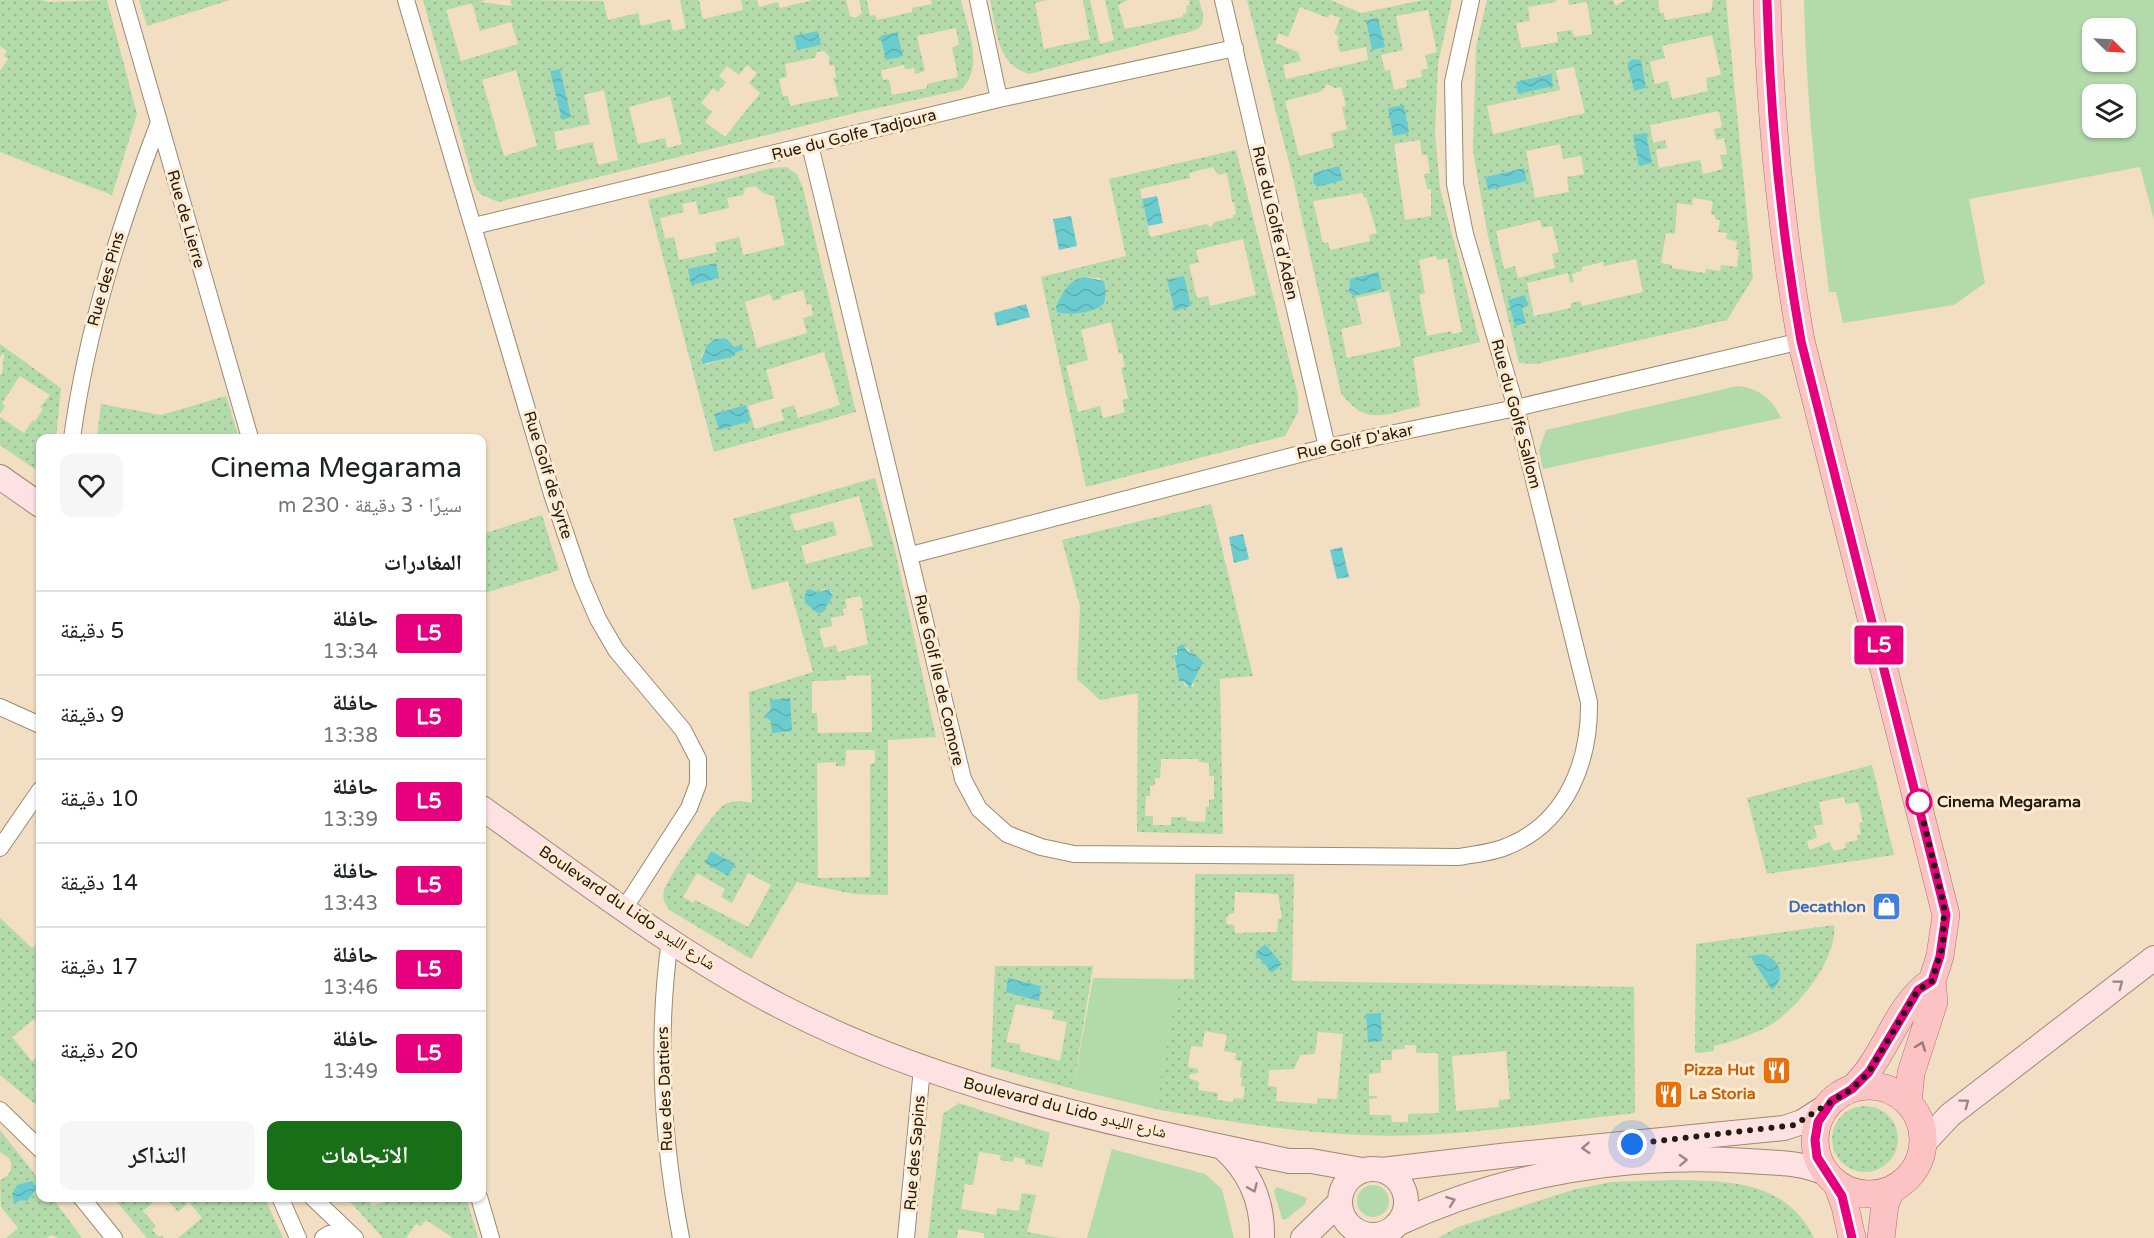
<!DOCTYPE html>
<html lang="ar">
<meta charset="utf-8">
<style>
body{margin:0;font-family:"Varela Round","Noto Naskh Arabic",sans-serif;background:#f6f6f6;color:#202124;direction:rtl;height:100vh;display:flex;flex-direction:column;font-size:22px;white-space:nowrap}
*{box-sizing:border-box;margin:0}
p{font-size:20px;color:#757577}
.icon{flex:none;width:33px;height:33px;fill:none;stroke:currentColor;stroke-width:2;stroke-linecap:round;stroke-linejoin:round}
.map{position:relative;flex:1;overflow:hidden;direction:ltr}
.panel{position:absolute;left:36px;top:434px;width:450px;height:768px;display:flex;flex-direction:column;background:#fff;border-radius:12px;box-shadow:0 2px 4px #0004;direction:rtl}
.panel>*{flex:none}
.badge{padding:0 12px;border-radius:4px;font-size:21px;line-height:39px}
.needle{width:39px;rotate:114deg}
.fabs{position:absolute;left:2082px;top:18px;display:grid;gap:12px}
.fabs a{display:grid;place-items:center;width:54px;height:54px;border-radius:12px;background:#fff;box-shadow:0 2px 4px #0004;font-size:30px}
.you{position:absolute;width:30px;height:30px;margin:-15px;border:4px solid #fff;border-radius:50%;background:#1a73e8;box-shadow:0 0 0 9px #1a73e833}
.map>.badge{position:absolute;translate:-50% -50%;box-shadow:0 0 0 3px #fff}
h2{padding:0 24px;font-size:22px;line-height:54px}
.round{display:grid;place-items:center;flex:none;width:63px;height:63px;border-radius:12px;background:#f6f6f6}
.headline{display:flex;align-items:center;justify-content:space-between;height:102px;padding:0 24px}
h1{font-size:28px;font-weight:600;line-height:45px}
.action{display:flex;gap:12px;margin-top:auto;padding:12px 24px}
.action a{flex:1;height:69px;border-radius:12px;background:#186f18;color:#fff;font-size:24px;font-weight:600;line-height:69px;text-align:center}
.action a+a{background:#f6f6f6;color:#202124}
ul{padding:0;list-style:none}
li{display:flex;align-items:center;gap:18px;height:84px;padding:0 24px;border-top:2px solid #e0e0e0}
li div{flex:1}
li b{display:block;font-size:22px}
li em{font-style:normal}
li .badge{min-width:66px;font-weight:700;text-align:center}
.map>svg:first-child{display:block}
</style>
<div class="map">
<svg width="2154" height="1238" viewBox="0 0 2154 1238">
<defs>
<pattern id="garden-dots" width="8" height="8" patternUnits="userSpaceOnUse" patternTransform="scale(1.5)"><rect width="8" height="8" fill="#b3daab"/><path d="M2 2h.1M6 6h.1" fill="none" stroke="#9aba92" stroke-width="1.8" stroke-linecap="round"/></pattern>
<pattern id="water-waves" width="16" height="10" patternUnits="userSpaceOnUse" patternTransform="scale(1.5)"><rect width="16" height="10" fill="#6bccd0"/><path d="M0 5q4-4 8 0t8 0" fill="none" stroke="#5cafb2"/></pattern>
</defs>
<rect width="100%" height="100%" fill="#f1dec3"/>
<path fill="#b3daab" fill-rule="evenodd" d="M1804 0H2154V220L2140 167 1969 199 1985 283 1954 305 1843 323 1836 292H1829C1817 195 1806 98 1804 0ZM2126 28V62H2092V28ZM2126 94V128H2092V94Z
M1738 386C1758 388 1773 399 1781 418L1543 469 1539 450 1546 430Z
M1093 978 1179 979 1155 1109 1073 1089Z
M1112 1149 1205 1174 1222 1189 1234 1238H1087Z
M1357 1201a16 16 0 1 1 32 0a16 16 0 1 1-32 0Z
M1277 1187 1307 1198 1305 1204 1285 1220 1282 1219 1274 1191Z"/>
<path fill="url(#garden-dots)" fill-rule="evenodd" d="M0 0H41L49 2 107 0 137 114 112 195 0 152V71L8 59 4 56 7 51 0 46Z
M139 0H230L147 26Z
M423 0H486L479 2 512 6 510 0 603 1 608 20 638 13 641 26 670 19 673 31 686 28 680 0H699L703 19 743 10 741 0H757L759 7 778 2 780 8 813 0H846L850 16 855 18 862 13 859 0H867L870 16 875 15 877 20 912 12V8L932 4 931 0H961C967 28 986 68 960 90L859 112 498 202 480 194 474 184ZM472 3 480 31 511 22 518 44 461 61 446 10ZM956 28 959 45 952 47 958 77 927 84V88L892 95 889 79 883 80 881 70 904 65 905 69 914 68 915 74 925 71 917 36ZM824 51 829 56V66L834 65 836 78H833L839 96 790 106 788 96H783L779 79 787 77 785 64 815 58 817 52ZM747 65 757 73 749 83 760 93 725 137 705 122 712 112 701 103 713 88 718 92 726 82 719 76 727 66 739 75ZM516 70 537 146 504 156 482 80ZM604 90 618 160 598 165 593 142 557 150 554 132 590 124 584 95ZM670 96 682 144 667 148 665 138 638 144 629 107Z
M990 0H1047L1035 3 1044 49 1090 39 1083 0H1090L1100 44 1114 40 1105 0H1128L1118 5 1125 29 1183 17V14L1187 13 1186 6 1190 5 1189 0H1199C1202 11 1208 23 1196 30L1029 74C996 64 997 30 990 0Z
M1247 0H1330L1361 13 1423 0H1452L1438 64 1435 133 1440 188 1480 342 1413 358 1420 406C1386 415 1365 426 1341 393L1292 174ZM1300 7 1328 18 1330 14 1340 18 1334 34 1339 36 1337 42 1340 52 1366 47 1368 60 1286 79 1283 65 1301 61 1298 52 1275 43 1279 33 1288 37ZM1428 10 1437 52 1425 55 1428 69 1421 70 1422 77 1406 80 1407 87 1394 90 1390 70 1385 71 1381 55 1403 50 1396 16ZM1327 84 1335 88 1341 87 1346 106 1342 107 1347 129 1331 133 1334 147 1299 156 1285 101 1322 91ZM1420 140 1422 155H1427L1430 173 1424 174 1427 189H1431V216L1405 220 1394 144ZM1362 193 1364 198 1366 197 1377 233 1369 235 1370 241 1330 250 1328 242 1323 243 1313 201ZM1436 256 1437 260 1447 258 1462 332 1452 334 1451 331 1427 336 1419 295 1425 293 1419 260ZM1389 291 1401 346 1347 358 1341 329 1362 324 1356 298Z
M1487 0H1556V2L1528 7 1530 21 1516 23 1521 48 1558 42 1557 32 1572 30 1574 37 1592 34 1587 2 1569 5 1568 0H1613L1616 6 1626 0H1658L1660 13H1664L1665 20 1711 12 1713 0H1726L1753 278 1727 320 1536 364 1519 363 1487 231 1473 150 1476 46ZM1712 35 1721 75 1706 78 1708 91 1672 99 1668 81 1655 84 1650 62 1665 58 1662 46ZM1640 60 1646 88 1634 91 1627 62ZM1574 67 1585 113 1493 134 1487 106 1560 90 1556 70ZM1719 111 1722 127 1714 129 1716 140 1724 138 1727 154 1720 155 1723 169 1703 174 1700 160 1659 168 1656 150 1667 148 1665 140 1653 143 1650 125ZM1560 144 1563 159 1581 156 1584 174 1567 177 1569 192 1535 198 1526 151ZM1524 168 1527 181 1488 189 1485 177ZM1693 198 1713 201 1711 214 1715 215V219L1720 220 1718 232 1727 233 1726 239 1737 241 1736 249 1739 250 1737 267 1721 265 1720 271 1706 269 1705 273 1672 268V265L1661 263 1666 233 1675 234 1677 203 1692 205ZM1540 220 1542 228 1552 226 1559 252 1552 254 1555 268 1518 278 1515 266 1504 269 1496 231ZM1636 259 1643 292 1582 306 1580 301 1571 303V308L1534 316 1527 283 1568 273 1570 283 1574 282 1572 274 1582 271V267L1603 262 1604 266Z
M1236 150 1298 395V412L1285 436 1086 487 1041 277 1126 256 1109 179ZM1213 167 1218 175 1227 173 1232 202H1234L1236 214 1233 215V218L1214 222 1211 228 1206 224 1150 237 1140 189 1190 178 1189 173ZM1243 239 1256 295 1210 306 1208 296 1197 298 1189 265 1199 262 1196 250ZM1085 277 1100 278 1106 298 1085 312 1061 299 1070 284ZM1111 322 1119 354 1122 353 1125 367 1121 368 1128 398 1122 400 1125 412 1103 418 1100 406 1078 412 1066 366 1088 360 1081 330Z
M786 167 797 174 803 188 856 412 714 452 648 200 772 168ZM755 186 763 193 774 196 785 245 743 255 739 237 715 243 717 252 679 260 674 237 665 239 660 218 684 212 682 204 696 201 699 215 729 208 727 198 743 195 745 188ZM803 290 807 305 811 304 813 315 803 318 807 333 757 348 745 302 770 294 773 301 781 299V296ZM722 341 734 348 735 353 709 364H703L701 357 707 345ZM824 352 840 405 798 418 794 405 781 409 784 420 755 429 748 406 774 398 766 370Z
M0 344 61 388 56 438H40L39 472 0 445V417L24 433 33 420 35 421 43 409 40 407 50 395 20 376 2 403 5 406 0 414V374L2 375 4 352 0 357Z
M226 396 239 438H97L101 404 161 415Z
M875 478 895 550 936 737 888 740V895L854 894 797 882 751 959 671 911C665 905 662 898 664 890 667 879 715 810 724 805 733 800 742 801 752 803L749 692 813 672 788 581 752 590 733 519ZM859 496 873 546 806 564 801 546 837 535 833 521 795 531 790 515ZM824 589 831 590 833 596 817 613 805 603 804 596 812 590 818 592ZM861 596 863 608 859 609 862 611 868 644 838 652 836 645 824 648 819 629 832 626 831 618 844 615 843 609 847 608 845 599ZM871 675 872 732 818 733 817 713H812V681L846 680V676ZM846 750H875V763L870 764V877L818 878 817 763 836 762V766H845ZM697 873 725 889 721 897 732 903 748 873 771 885 748 927 695 900 693 903 683 897Z
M1211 504 1253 676 1220 679 1223 834 1137 832 1138 693 1100 700 1077 679 1080 606 1062 540ZM1183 644 1196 658 1193 687 1185 686 1183 681H1179L1174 656ZM1161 759H1198L1199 762 1209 763V776H1214V799L1209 800V807H1206L1205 822 1187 821 1186 817H1171V825H1153V816H1145L1146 796H1150V786L1155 785V778H1160Z
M542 515 559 570 482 594V534Z
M1872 765 1894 855 1767 874 1747 798ZM1844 797 1846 804 1858 802 1863 822 1859 823 1861 834 1857 835 1858 840 1845 843 1846 848 1833 851 1830 842 1809 850 1807 841 1817 838 1814 826 1823 824 1819 802Z
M1195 874H1294L1292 981 1634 987 1635 1113C1570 1120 1505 1130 1440 1134 1344 1141 1249 1125 1155 1109L1179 979H1194ZM1235 892 1278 894 1282 918 1278 919 1277 932 1235 933 1234 925 1227 924 1226 919 1229 914 1234 913ZM1205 1031 1227 1035 1224 1051 1236 1053 1235 1060 1242 1061 1240 1077 1242 1078 1241 1086 1245 1087 1243 1099 1234 1098 1233 1102 1217 1100 1218 1093 1198 1090 1199 1082 1189 1078 1190 1074 1198 1073V1069L1188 1067 1191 1046 1202 1047ZM1318 1032 1343 1034 1337 1099 1318 1098 1317 1104 1276 1101 1277 1087 1268 1086 1269 1070 1294 1069 1300 1055 1315 1054ZM1405 1045H1416V1053H1438L1439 1113 1408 1114V1122H1392L1391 1115H1370L1369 1099 1377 1098V1096H1369V1074L1381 1073V1060H1392V1050L1405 1049ZM1506 1051 1510 1099 1499 1100V1107L1456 1111 1452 1056Z
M0 918 32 948 40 943 37 949 40 953V1021L37 1022 34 1019 12 1037 32 1061 36 1058 40 1064 37 1071 40 1083 34 1089 40 1097V1108L0 1075Z
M1834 925C1838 959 1796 1011 1767 1027 1751 1035 1732 1042 1714 1046V1051L1695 1053 1696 944Z
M995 966H1093L1073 1089 991 1067ZM1016 1004 1054 1011 1052 1019 1067 1022 1060 1061 1020 1051V1044L1006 1042Z
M959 1103 1050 1133 1042 1167 1025 1164V1159L1014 1157 1013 1162 1000 1160 1001 1155 979 1152 973 1185 965 1184 961 1209 996 1215 997 1208 1019 1211 1022 1193 1036 1195 1027 1232 1059 1238H984V1233L958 1229 957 1238H928L943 1114Z
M1832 1139a33 33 0 1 1 66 0a33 33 0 1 1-66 0Z
M0 1130 40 1181V1197H52L82 1238H58L51 1235 46 1238H6L18 1228 1 1207 0 1180C10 1176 14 1168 9 1158L0 1152Z
M1675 1180C1731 1181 1786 1181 1814 1238H1438L1458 1227 1572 1190 1611 1182Z
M113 1197H153L156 1200 143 1211 156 1226 152 1230 159 1237 162 1235 164 1238H147Z
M166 1197H264L283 1238H178L202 1218 189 1202 178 1212Z
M346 1197H362L363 1201 369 1200 372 1206 401 1197H466L478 1238H453L426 1220 421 1226 416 1224 406 1238H383Z"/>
<path fill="url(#water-waves)" d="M1378 18 1385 47 1372 50 1366 20Z
M818 31 821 45 797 50 794 36Z
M897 32 903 56 886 60 880 36Z
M1633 59 1641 60 1646 88 1634 91 1627 63Z
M560 69 571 117 562 120 550 71Z
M1551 74 1553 86 1518 94 1516 82Z
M1404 105 1409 133 1393 136 1388 108Z
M1646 133 1652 163 1639 166 1633 135Z
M1339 166 1343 180 1317 187 1313 182 1314 173Z
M1524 168 1527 181 1488 190 1485 177Z
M1157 196 1163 223 1148 226 1142 199Z
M1071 216 1077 246 1059 250 1053 219Z
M716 263 719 278 691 285 688 269Z
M1378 272 1382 289 1354 296 1349 292 1350 279Z
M1184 276 1191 306 1175 311 1167 280Z
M1085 277 1104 281 1106 294 1104 303C1096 313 1069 316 1057 312L1056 307C1063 293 1067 280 1085 277Z
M1525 295 1528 306 1522 308 1526 323 1515 326 1508 300Z
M1026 304 1030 317 997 326 994 313Z
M715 339H727L734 347 742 345 743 350 735 353V356L703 364 701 360 707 345Z
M746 405 751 421 719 430 714 414Z
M1243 534 1249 559 1234 563 1229 537Z
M1342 547 1349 577 1337 579 1330 550Z
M809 589 818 592 829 589 833 596 822 613H817L805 603 804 596Z
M1183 644 1188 652 1195 654 1203 662 1190 688 1183 681H1179L1174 655H1177V647Z
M790 698 792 731 772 733 771 721 764 716 771 710 770 700Z
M711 851 735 864 728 876 705 863Z
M1265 944 1282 964 1272 973 1255 953Z
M1763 954C1781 959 1786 978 1772 990L1750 956Z
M1008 978 1041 986 1039 1001 1006 992Z
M1381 1013 1382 1041 1368 1042 1366 1014Z
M32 1181 37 1188 27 1201 22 1200 14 1203 12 1194 17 1185Z"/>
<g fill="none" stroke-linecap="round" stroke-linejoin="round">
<defs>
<path id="minor" d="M124 0 250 438
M406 0 552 494 582 582 598 619 616 650 683 730 698 759V784L689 808 624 909
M978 0 999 99
M1223 0 1327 447
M810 145 963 779 979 809 1007 834 1041 847 1074 854 1459 857C1475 854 1493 853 1508 846 1567 822 1590 761 1589 702L1516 408 1465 234 1455 184 1453 82 1471 0
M474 226 999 99 1235 48
M72 438C87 329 119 228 158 125
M911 555 1327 447 1516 408 1801 341
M0 707 40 725
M0 848 40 790
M670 940C656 1040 662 1139 681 1238
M0 1110 40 1149
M81 1197 114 1238
M280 1197 298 1238
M312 1197 355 1238
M479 1197 491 1238
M323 1238 329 1234 349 1233
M906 1238 922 1068"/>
<path id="secondary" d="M0 477 40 505
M482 808C579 877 674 951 780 1006 939 1089 1115 1124 1289 1161H1311L1362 1170
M1923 1144 1950 1115 2154 958
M1222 1147C1250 1171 1263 1201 1262 1238
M1340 1202a33 33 0 1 1 66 0a33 33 0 1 1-66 0Z
M1382 1170 1509 1155 1784 1128 1802 1122 1827 1106
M1397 1224C1505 1173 1630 1153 1749 1161 1775 1163 1801 1162 1825 1173
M1303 1238 1340 1202"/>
<path id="primary" d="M1767 0C1770 114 1781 229 1801 341L1946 915 1940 956 1932 981 1934 1002 1911 1073 1908 1103
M1815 1140a54 54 0 1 1 108 0a54 54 0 1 1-108 0Z
M1852 1089C1886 1058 1895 1006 1932 981
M1837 1184 1845 1206 1852 1238
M1881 1238 1885 1204 1891 1190"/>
</defs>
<use href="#minor" stroke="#9c8a71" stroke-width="18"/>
<use href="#secondary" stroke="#9c8a71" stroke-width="26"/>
<use href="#primary" stroke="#ae6e6d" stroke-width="28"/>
<use href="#minor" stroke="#fff" stroke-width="16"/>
<use href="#secondary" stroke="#fee1e2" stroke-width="24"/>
<use href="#primary" stroke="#fcc3c5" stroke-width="27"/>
</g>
<defs><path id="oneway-chevron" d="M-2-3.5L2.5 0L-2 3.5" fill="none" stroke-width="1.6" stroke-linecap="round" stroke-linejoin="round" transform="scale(1.5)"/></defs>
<g stroke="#9b8884">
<use href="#oneway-chevron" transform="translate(2119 984) rotate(-37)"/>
<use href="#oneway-chevron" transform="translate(1965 1103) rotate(-37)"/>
<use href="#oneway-chevron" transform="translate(1586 1148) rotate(176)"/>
<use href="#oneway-chevron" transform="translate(1683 1160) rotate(-3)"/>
<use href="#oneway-chevron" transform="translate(1253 1188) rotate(67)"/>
<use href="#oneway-chevron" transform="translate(1451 1201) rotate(-20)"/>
</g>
<use stroke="#9a7774" href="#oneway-chevron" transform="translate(1921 1046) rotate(-70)"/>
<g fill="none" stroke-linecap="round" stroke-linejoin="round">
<defs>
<path id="line" d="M1767 0C1770 114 1781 229 1801 341L1946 915 1940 956 1932 981 1918 990 1869 1072 1852 1089 1832 1101 1818 1122 1815 1140 1817 1157 1842 1196 1852 1238"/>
</defs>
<use href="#line" stroke="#fff" stroke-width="14"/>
<use href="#line" stroke="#e6007e" stroke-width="9"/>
<path stroke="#221b11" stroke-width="6" stroke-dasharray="0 10.8" d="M1632 1144 1794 1125 1852 1089 1869 1072 1918 990 1932 981 1943 945 1944 906 1919 802"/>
</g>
<defs>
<symbol id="shop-square" viewBox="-11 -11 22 22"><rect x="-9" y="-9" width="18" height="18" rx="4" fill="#3f7fe0" stroke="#ffebd0"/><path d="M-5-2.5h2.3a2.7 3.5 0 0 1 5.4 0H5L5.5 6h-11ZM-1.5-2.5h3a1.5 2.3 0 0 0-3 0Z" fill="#fff"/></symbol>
<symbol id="restaurant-square" viewBox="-11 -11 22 22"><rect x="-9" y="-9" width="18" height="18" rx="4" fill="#e8710a" stroke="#ffebd0"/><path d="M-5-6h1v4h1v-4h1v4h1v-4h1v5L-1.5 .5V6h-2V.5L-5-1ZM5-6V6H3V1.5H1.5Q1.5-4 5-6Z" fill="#fff"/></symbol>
</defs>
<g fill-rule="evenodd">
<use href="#shop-square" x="1870" y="890" width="33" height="33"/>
<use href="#restaurant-square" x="1760" y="1054" width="33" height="33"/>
<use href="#restaurant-square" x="1652" y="1078" width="33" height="33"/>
</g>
<circle fill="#fff" stroke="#e6007e" stroke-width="3" cx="1919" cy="802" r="12"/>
<g text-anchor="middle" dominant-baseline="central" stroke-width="6" stroke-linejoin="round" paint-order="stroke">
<g font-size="16" fill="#221b11" stroke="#ffebd0">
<text transform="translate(854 135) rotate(-14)">Rue du Golfe Tadjoura</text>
<text transform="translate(186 219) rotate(74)">Rue de Lierre</text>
<text transform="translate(1275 223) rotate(77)">Rue du Golfe d'Aden</text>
<text transform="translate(106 279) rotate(-74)">Rue des Pins</text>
<text transform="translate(1516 414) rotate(75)">Rue du Golfe Sallom</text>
<text transform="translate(1355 442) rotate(-12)">Rue Golf D'akar</text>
<text transform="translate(548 475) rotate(73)">Rue Golf de Syrte</text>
<text transform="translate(939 680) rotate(77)">Rue Golf Ile de Comore</text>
<text transform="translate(627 908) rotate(34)">Boulevard du Lido شارع الليدو</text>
<text transform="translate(665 1089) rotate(-92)">Rue des Dattiers</text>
<text transform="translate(1065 1108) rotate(14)">Boulevard du Lido شارع الليدو</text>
<text transform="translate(915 1153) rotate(-85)">Rue des Sapins</text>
</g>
<g font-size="16" font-weight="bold" fill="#221b11" stroke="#ffebd0" text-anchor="start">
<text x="1937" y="802">Cinema Megarama</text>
</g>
<g font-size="16" font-weight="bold" fill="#366cbe" stroke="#ffebd0" text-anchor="end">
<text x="1866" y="907">Decathlon</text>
</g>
<g font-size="16" font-weight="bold" fill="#c56008" stroke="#ffebd0" text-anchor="end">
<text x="1755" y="1070">Pizza Hut</text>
<text x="1689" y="1094" text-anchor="start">La Storia</text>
</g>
</g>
</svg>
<div class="fabs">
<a><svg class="needle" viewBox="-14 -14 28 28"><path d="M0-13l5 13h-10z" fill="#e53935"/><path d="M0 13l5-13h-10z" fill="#757577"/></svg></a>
<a><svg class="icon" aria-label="layers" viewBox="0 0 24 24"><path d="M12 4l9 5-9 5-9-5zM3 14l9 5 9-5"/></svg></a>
</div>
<div class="you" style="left:1632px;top:1144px"></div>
<b class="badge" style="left:1879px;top:645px;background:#e6007e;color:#fff">L5</b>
<section class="panel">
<div class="headline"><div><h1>Cinema Megarama</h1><p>سيرًا · 3 دقيقة · 230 m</p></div><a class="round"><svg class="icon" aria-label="heart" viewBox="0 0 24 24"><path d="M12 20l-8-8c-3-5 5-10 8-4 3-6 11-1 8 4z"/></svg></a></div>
<h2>المغادرات</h2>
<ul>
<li><span class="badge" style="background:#e6007e;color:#fff">L5</span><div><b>حافلة</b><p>13:34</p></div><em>5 دقيقة</em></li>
<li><span class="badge" style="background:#e6007e;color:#fff">L5</span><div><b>حافلة</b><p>13:38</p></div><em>9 دقيقة</em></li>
<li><span class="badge" style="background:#e6007e;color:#fff">L5</span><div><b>حافلة</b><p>13:39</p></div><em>10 دقيقة</em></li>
<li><span class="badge" style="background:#e6007e;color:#fff">L5</span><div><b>حافلة</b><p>13:43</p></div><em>14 دقيقة</em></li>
<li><span class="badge" style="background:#e6007e;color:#fff">L5</span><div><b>حافلة</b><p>13:46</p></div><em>17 دقيقة</em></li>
<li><span class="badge" style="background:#e6007e;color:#fff">L5</span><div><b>حافلة</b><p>13:49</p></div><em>20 دقيقة</em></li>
</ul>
<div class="action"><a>الاتجاهات</a><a>التذاكر</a></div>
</section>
</div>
